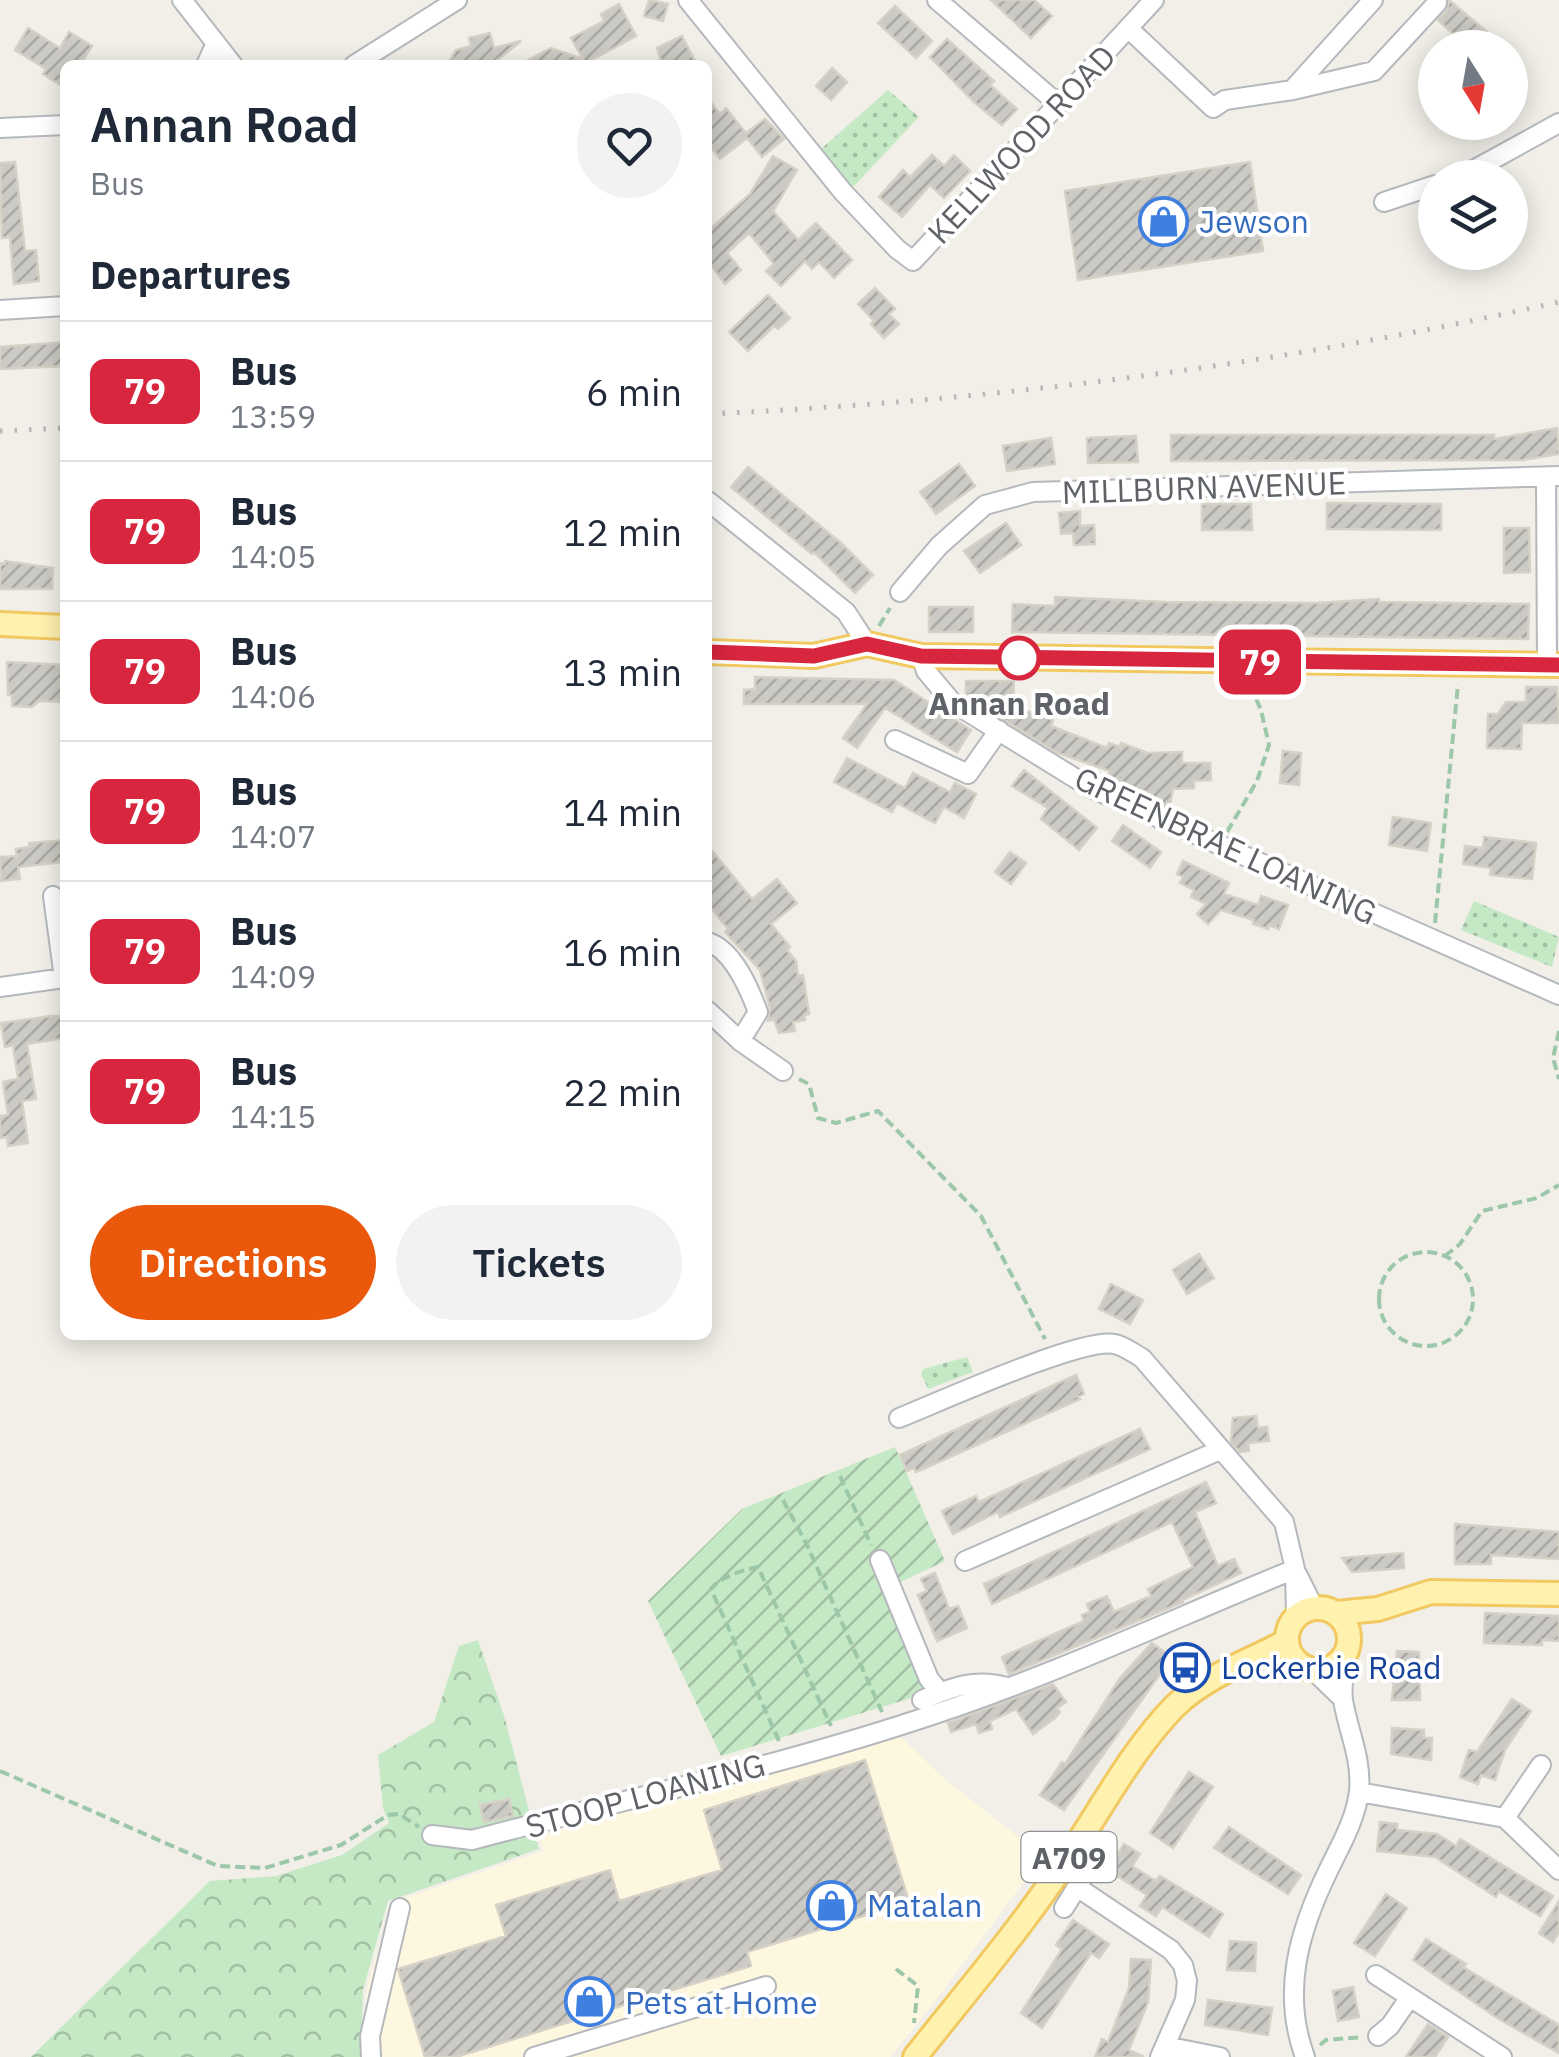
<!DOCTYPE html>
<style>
body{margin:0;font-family:"IBM Plex Sans",sans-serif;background:#f2f2f3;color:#1f2937;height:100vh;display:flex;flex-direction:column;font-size:38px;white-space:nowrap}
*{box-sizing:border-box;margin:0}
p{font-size:32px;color:#747a83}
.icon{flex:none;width:55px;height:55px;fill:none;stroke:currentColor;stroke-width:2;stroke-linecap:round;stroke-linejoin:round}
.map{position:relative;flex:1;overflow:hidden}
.panel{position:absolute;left:60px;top:60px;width:652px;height:1280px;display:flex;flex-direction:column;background:#fff;border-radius:15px;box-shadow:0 5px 25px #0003}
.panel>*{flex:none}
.badge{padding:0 20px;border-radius:15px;font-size:35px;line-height:65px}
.needle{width:65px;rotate:169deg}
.fabs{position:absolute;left:1418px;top:30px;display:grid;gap:20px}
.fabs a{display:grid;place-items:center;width:110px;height:110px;border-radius:50%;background:#fff;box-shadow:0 5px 25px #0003;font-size:50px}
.map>.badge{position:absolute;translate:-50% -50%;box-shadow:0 0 0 5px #fff}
h2{padding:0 30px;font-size:38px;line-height:90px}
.round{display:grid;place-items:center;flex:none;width:105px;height:105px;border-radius:52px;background:#f2f2f3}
.summary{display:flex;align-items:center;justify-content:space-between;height:170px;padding:0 30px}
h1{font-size:48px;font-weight:600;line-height:75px}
.button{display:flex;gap:20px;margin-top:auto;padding:20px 30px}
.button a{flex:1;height:115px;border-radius:60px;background:#ea580c;color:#fff;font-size:40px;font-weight:600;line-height:115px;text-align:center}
.button a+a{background:#f2f2f3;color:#1f2937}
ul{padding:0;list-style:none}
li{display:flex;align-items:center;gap:30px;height:140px;padding:0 30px;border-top:2px solid #e0e1e3}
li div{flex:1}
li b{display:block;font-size:38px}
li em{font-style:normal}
li .badge{min-width:110px;font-weight:700;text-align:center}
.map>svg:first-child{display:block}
</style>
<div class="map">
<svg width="1559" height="2057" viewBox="0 0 1559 2057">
<defs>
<pattern id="forest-crowns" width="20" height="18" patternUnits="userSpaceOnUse" patternTransform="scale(2.5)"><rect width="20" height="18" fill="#c5e8c5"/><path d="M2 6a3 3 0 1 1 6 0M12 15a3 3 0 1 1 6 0" fill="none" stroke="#a3c0a4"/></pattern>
<pattern id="park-dots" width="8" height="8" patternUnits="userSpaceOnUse" patternTransform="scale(2.5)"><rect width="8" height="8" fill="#c5e8c5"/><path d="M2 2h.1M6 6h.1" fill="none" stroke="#a3c0a4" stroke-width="1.8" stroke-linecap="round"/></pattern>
<pattern id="garden-furrows" width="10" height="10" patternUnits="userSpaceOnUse" patternTransform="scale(2.5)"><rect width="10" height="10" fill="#c5e8c5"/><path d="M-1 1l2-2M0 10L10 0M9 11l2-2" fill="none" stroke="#a3c0a4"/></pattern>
<pattern id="building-hatch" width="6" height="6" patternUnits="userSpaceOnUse" patternTransform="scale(2.5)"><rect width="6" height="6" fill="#cccac5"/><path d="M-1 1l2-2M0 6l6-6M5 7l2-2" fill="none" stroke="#a9a8a4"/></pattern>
</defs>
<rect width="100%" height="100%" fill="#f1efe8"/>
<path fill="#fef7e0" d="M895 1731 941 1776 1043 1856 930 2008 890 2057H365L367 1987 393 1902 543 1851 540 1836Z"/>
<path fill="url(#forest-crowns)" d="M478 1640 505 1719 539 1849 388 1901 363 1990 361 2057H31L210 1881 276 1876 342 1855 389 1823 383 1808 378 1755 434 1722 459 1646Z"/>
<path fill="url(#park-dots)" d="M888 90 919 117 853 187 820 150Z
M1474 901 1559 937 1552 967 1461 930Z
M967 1357 973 1372 928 1389 921 1374 923 1369Z"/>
<path fill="url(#garden-furrows)" d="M895 1447 945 1561 892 1586 941 1689 721 1756 648 1601 742 1509Z"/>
<path fill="url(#building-hatch)" stroke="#d6d1c6" stroke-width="2.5" d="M649 0 668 4 663 21 644 16Z
M991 0H1034L1052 16 1031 38Z
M1449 0 1487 32 1474 48H1468L1438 20 1447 11Z
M619 4 636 36 590 61 592 65H519L551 48 583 59 571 38 604 21 601 14Z
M895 6 932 41 916 58 878 23Z
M28 28 60 48 69 32 92 46 80 65H65V88L43 74 46 69 15 50Z
M490 33 494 48 521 41 491 65H447L456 50 471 46 469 38Z
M682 36 697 65H662L657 48Z
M947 39 994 81 990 85 1017 109 1002 125 974 102 930 57Z
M832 68 847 82 831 100 816 86Z
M708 99 720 114 726 108 746 133 765 119 784 139 762 157 747 138 720 159 708 143Z
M932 155 944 166 954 155 970 171 944 198 930 185 902 217 879 197 903 170 910 177Z
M773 156 797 170 773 211 798 240 816 223 852 260 834 278 819 262 812 269 805 261 781 286 766 271 774 264 749 233 727 253 741 270 725 284 708 261V231L750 194Z
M15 162 25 251 36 250 39 281 14 284 10 237 2 238 0 163Z
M1250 162 1263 251 1078 280 1065 191Z
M875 288 895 309 889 314 899 324 884 338 871 324 874 321 858 304Z
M768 295 790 318 778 329 774 326 748 351 729 332Z
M65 342V366L0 369V347Z
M1557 428 1559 454 1523 460 1171 461V435H1494V439Z
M1136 436 1138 462 1088 463 1087 438Z
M1051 438 1055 464 1007 471 1003 446Z
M959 464 975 486 936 514 920 492Z
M748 467 841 543 873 575 855 593 814 552 812 554 731 487Z
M1327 503 1441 504V530L1327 529Z
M1202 504H1251L1252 530H1202Z
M1080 511V526L1094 525 1095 544 1074 545 1073 533 1061 534 1059 513Z
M1006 523 1021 545 980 573 964 551Z
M1504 528H1529L1530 572 1504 573Z
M5 561 53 568 52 589H0V563L5 564Z
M1055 597 1166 602 1317 603 1379 599V602L1529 604 1528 639 1012 632 1013 604 1055 606Z
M929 607H973V632H929Z
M7 662 65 665V702L39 701 32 707 12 706V695H8Z
M755 677 894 680 971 730 957 752 885 708 857 748 843 738 867 704H744V690L755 689Z
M966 681H1014L1013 706 1053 720 1051 726 1107 748 1109 743 1120 747 1121 743 1148 753 1182 752V763H1210L1211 780 1194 781V788L1173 789 1169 809 1151 801 1152 794 1108 777 1110 771 1058 753 1001 718 1010 706H983L981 698 966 696Z
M1526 687H1557L1559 723H1522L1521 749 1487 748 1488 714H1498L1506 702H1526Z
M1283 751 1301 753 1299 785 1280 783Z
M847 758 905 788 913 773 950 792 955 783 976 794 964 818 944 807 935 823 897 803 892 812 834 782Z
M1024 770 1097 828 1079 850 1041 819 1048 808 1012 786Z
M1393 817 1431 823 1427 851 1389 845Z
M1123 825 1161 852 1150 868 1112 841Z
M1484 837 1536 843 1532 879 1490 875 1491 868 1463 864 1465 846 1483 848Z
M65 840V862L18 867 20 879 1 881 0 857 17 856V859L16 849 30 847 29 843Z
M708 846 752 899 777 879 797 903 771 924 790 947 787 950 796 961 798 976 803 975 809 1014 804 1015 805 1020 793 1022 795 1031 779 1033 774 1019 768 1021 770 1008 760 970 725 932 728 929 708 904Z
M1010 852 1026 863 1011 884 995 872Z
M1183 861 1229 883 1224 894 1258 905 1261 896 1288 905 1279 929 1269 925 1268 929 1253 924 1254 920 1221 910 1208 924 1197 914 1206 904 1191 897 1194 890 1180 883 1183 877 1177 874Z
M51 1016H65V1038L27 1044 36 1099 22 1101 28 1143 8 1146 7 1137 0 1138V1116L8 1115 3 1082 18 1079 13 1045 5 1047 1 1023Z
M1199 1254 1214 1278 1187 1294 1173 1270Z
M1111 1284 1143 1300 1130 1324 1099 1309Z
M1076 1375 1084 1394 1078 1397 1080 1399 916 1472 914 1468 907 1471 900 1455Z
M1256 1416 1258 1428 1267 1427 1269 1441 1248 1443 1249 1451 1240 1452 1231 1442 1233 1418Z
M1140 1429 1150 1449 1000 1517 998 1512 953 1534 942 1511 976 1496 979 1502Z
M1206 1482 1216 1503 1195 1512 1218 1566 1234 1559 1241 1573 1182 1600 1183 1602 1009 1674 1002 1657 1084 1621 1082 1615 1090 1612 1087 1604 1107 1596 1114 1612 1151 1596 1148 1589 1193 1567 1172 1522 992 1604 984 1584Z
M1455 1524 1559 1532V1559L1491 1555V1564H1455Z
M1403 1553 1404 1568 1352 1572 1342 1558Z
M935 1573 949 1609 958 1606 967 1628 937 1641 918 1595 927 1591 921 1579Z
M1485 1613 1559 1616V1641L1542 1640V1645L1484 1643Z
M1152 1643 1172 1657 1064 1810 1040 1795 1062 1762 1065 1764 1120 1678Z
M1397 1651 1419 1652 1420 1700H1392Z
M1053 1684 1066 1702 1057 1708 1060 1712 1055 1718 1033 1734 1016 1709 990 1721 992 1729 979 1733 976 1724 951 1732 948 1723Z
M1512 1699 1531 1711 1505 1750 1495 1780 1481 1775 1478 1784 1460 1777 1469 1750 1477 1752Z
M1392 1728 1424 1730V1738H1432L1431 1760 1391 1754Z
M865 1760 909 1902 747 1952 751 1966 456 2057H425L398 1969 506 1936 496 1905 610 1870 619 1901 722 1870 704 1810Z
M1189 1772 1213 1787 1173 1848 1150 1833Z
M509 1799 513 1816 484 1822 480 1805Z
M1380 1822 1397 1824V1830L1437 1834 1456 1846 1460 1839 1553 1896 1540 1916 1499 1891 1496 1897 1435 1857 1377 1851Z
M1229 1827 1301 1875 1288 1894 1214 1848Z
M1124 1844 1140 1854 1132 1866 1156 1881 1160 1876 1223 1914 1209 1937 1162 1907 1156 1916 1140 1906 1147 1895 1108 1870Z
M1386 1894 1407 1908 1375 1956 1354 1943Z
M1559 1901V1932L1553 1942 1539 1933Z
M1073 1920 1109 1944 1099 1958 1091 1953 1042 2028 1021 2013 1062 1949 1056 1945Z
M1426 1939 1466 1964 1463 1967 1559 2025V2053L1497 2018 1413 1960Z
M1230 1941 1256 1943 1255 1971 1227 1970Z
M1131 1959 1151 1960 1148 2002 1129 2050 1144 2057H1095L1102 2039 1108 2042 1129 1988Z
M1353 1987 1359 2017 1338 2021 1333 1991Z
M1208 2000 1272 2008 1268 2035 1205 2025Z
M1428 2024 1448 2037 1435 2057H1406Z"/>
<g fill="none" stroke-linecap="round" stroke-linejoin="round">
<defs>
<path id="minor" d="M182 0 233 65
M688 0 843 192 897 249 913 261 1154 0
M937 0 1057 103
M1128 28 1213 108 1225 100 1293 90 1374 71 1437 3
M206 65 216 43
M354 65 457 0
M1293 89 1373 0
M0 128 65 125
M1459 178 1559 123
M1384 202 1435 185
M0 310 65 306
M1546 478 1547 665
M708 501 846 612 867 644
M900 592 939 546 985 505 1033 492 1559 476
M921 656 926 671 952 702 1091 788 1559 995
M895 740 968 774 999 730
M708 942C733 950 749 988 758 1012L740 1041
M0 987 64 978 53 896
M708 1011 740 1041 783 1071
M899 1418C937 1403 1082 1337 1114 1344 1123 1345 1133 1353 1142 1358L1284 1522 1295 1569 1296 1617
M880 1560 929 1679 940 1692
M965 1561 1220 1450
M1297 1574 1314 1608
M1312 1669 1342 1698
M922 1700C952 1687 975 1678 1007 1687
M1359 1792 1505 1818 1559 1870
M1505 1818 1541 1765
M432 1835 472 1840C626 1799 784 1765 935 1714 1058 1673 1175 1618 1295 1569
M1077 1887 1171 1950 1183 1965 1187 1981 1185 2000 1160 2057
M1064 1908 1090 1866
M1376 1975 1502 2057
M1378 2036 1390 2026 1410 1997
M1165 2046 1220 2057
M371 2057 370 2036 400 1908
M534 2057 766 1986
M1305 2057C1281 1992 1299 1931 1328 1871 1340 1846 1356 1819 1359 1791 1362 1758 1348 1731 1343 1700 1341 1686 1345 1668 1346 1654"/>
<path id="major" d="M0 624 65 627
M708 652 814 656 867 644 921 656 1559 665
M1287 1639a31 31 0 1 1 62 0a31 31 0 1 1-62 0Z
M1336 1613 1378 1609 1431 1592 1559 1594
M915 2057C967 1991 1023 1926 1069 1856 1103 1806 1132 1750 1175 1706 1206 1676 1250 1661 1287 1641"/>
</defs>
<use href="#minor" stroke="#b5b8bc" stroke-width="22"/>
<use href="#major" stroke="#f2c960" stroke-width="28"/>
<path stroke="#9cc7a9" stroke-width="4" stroke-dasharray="10 5" stroke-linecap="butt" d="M879 626 890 608
M1227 832 1257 781 1269 745 1261 710 1248 680
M1435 923 1458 684
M1559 1031 1553 1058 1559 1079
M799 1079 809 1084 818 1118 836 1123 878 1111 981 1216 1045 1339
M1379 1299a47 47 0 1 1 94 0a47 47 0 1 1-94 0Z
M1445 1256 1460 1244 1482 1211 1537 1198 1559 1185
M840 1476 871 1545
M783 1500 806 1543 882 1712
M779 1741 711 1589C720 1577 743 1570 758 1567L831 1726
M0 1771 218 1866 265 1868 341 1845 388 1815 399 1814 419 1827
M896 1969 918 1986 914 2023
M1320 2045 1326 2040 1363 2037"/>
<use href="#minor" stroke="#fff" stroke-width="18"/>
<use href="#major" stroke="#fff2af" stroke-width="22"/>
<path stroke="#b6b7b8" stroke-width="5" stroke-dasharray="2.5 12" stroke-linecap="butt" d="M708 414C995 401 1279 365 1559 302
M0 431 65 428"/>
</g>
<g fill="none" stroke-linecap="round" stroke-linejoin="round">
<defs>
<path id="line" d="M708 652 814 656 867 644 921 656 1559 665"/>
</defs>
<use href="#line" stroke="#fff" stroke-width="22"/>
<use href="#line" stroke="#d7263d" stroke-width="15"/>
</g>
<defs>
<symbol id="shop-ring" viewBox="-11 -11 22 22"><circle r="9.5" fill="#fff" stroke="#3f7fe0" stroke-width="1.5"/><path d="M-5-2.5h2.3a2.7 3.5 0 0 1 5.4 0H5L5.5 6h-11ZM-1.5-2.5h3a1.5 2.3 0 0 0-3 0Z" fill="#3f7fe0"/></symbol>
<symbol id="bus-ring" viewBox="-11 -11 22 22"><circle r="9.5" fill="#fff" stroke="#1a4fb4" stroke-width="1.5"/><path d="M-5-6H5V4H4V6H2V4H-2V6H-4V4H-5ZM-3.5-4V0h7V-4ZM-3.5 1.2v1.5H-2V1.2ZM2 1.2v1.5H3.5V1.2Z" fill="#1a4fb4"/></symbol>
</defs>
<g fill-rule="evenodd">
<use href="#shop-ring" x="1136" y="194" width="55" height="55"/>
<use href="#bus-ring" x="1158" y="1640" width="55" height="55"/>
<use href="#shop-ring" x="804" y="1878" width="55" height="55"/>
<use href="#shop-ring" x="562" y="1974" width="55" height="55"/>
</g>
<circle fill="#fff" stroke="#d7263d" stroke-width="5" cx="1019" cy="658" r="20"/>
<g text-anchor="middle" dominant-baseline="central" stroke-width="8" stroke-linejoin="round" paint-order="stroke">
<rect fill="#fff" stroke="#8f9295" stroke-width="2.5" x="1021.5" y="1832" width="95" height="50" rx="8"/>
<g font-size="30" font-weight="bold" fill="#5f6368">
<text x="1069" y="1857">A709</text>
</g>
<g font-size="32" fill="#5f6368" stroke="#fff">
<text transform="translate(1021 144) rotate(-47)">KELLWOOD ROAD</text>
<text transform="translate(1204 487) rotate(-2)">MILLBURN AVENUE</text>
<text transform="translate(1226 845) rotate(25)">GREENBRAE LOANING</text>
<text transform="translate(645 1795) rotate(-15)">STOOP LOANING</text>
</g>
<g font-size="32" fill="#366cbe" stroke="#fff" text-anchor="start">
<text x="1199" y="221">Jewson</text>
<text x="867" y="1905">Matalan</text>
<text x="625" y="2002">Pets at Home</text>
</g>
<g font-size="32" font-weight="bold" fill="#5f6368" stroke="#fff">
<text x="1019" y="703">Annan Road</text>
</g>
<g font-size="32" fill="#164399" stroke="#fff" text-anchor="start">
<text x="1221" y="1667">Lockerbie Road</text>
</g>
</g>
</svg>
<div class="fabs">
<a><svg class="needle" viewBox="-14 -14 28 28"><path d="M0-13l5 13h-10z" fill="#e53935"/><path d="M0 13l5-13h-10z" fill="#747a83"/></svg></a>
<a><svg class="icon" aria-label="layers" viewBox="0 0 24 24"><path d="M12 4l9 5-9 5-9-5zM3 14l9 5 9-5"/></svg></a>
</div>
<b class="badge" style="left:1260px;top:662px;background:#d7263d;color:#fff">79</b>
<section class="panel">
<div class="summary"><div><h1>Annan Road</h1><p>Bus</p></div><a class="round"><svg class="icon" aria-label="heart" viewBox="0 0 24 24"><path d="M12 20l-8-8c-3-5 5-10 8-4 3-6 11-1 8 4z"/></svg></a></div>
<h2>Departures</h2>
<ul>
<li><span class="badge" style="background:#d7263d;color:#fff">79</span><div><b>Bus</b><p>13:59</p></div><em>6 min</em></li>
<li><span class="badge" style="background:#d7263d;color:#fff">79</span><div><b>Bus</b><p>14:05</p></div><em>12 min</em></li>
<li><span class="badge" style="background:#d7263d;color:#fff">79</span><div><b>Bus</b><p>14:06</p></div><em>13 min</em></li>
<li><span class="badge" style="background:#d7263d;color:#fff">79</span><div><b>Bus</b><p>14:07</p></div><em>14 min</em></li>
<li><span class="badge" style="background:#d7263d;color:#fff">79</span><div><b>Bus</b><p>14:09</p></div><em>16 min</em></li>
<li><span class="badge" style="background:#d7263d;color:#fff">79</span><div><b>Bus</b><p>14:15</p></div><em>22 min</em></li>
</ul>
<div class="button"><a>Directions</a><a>Tickets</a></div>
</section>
</div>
